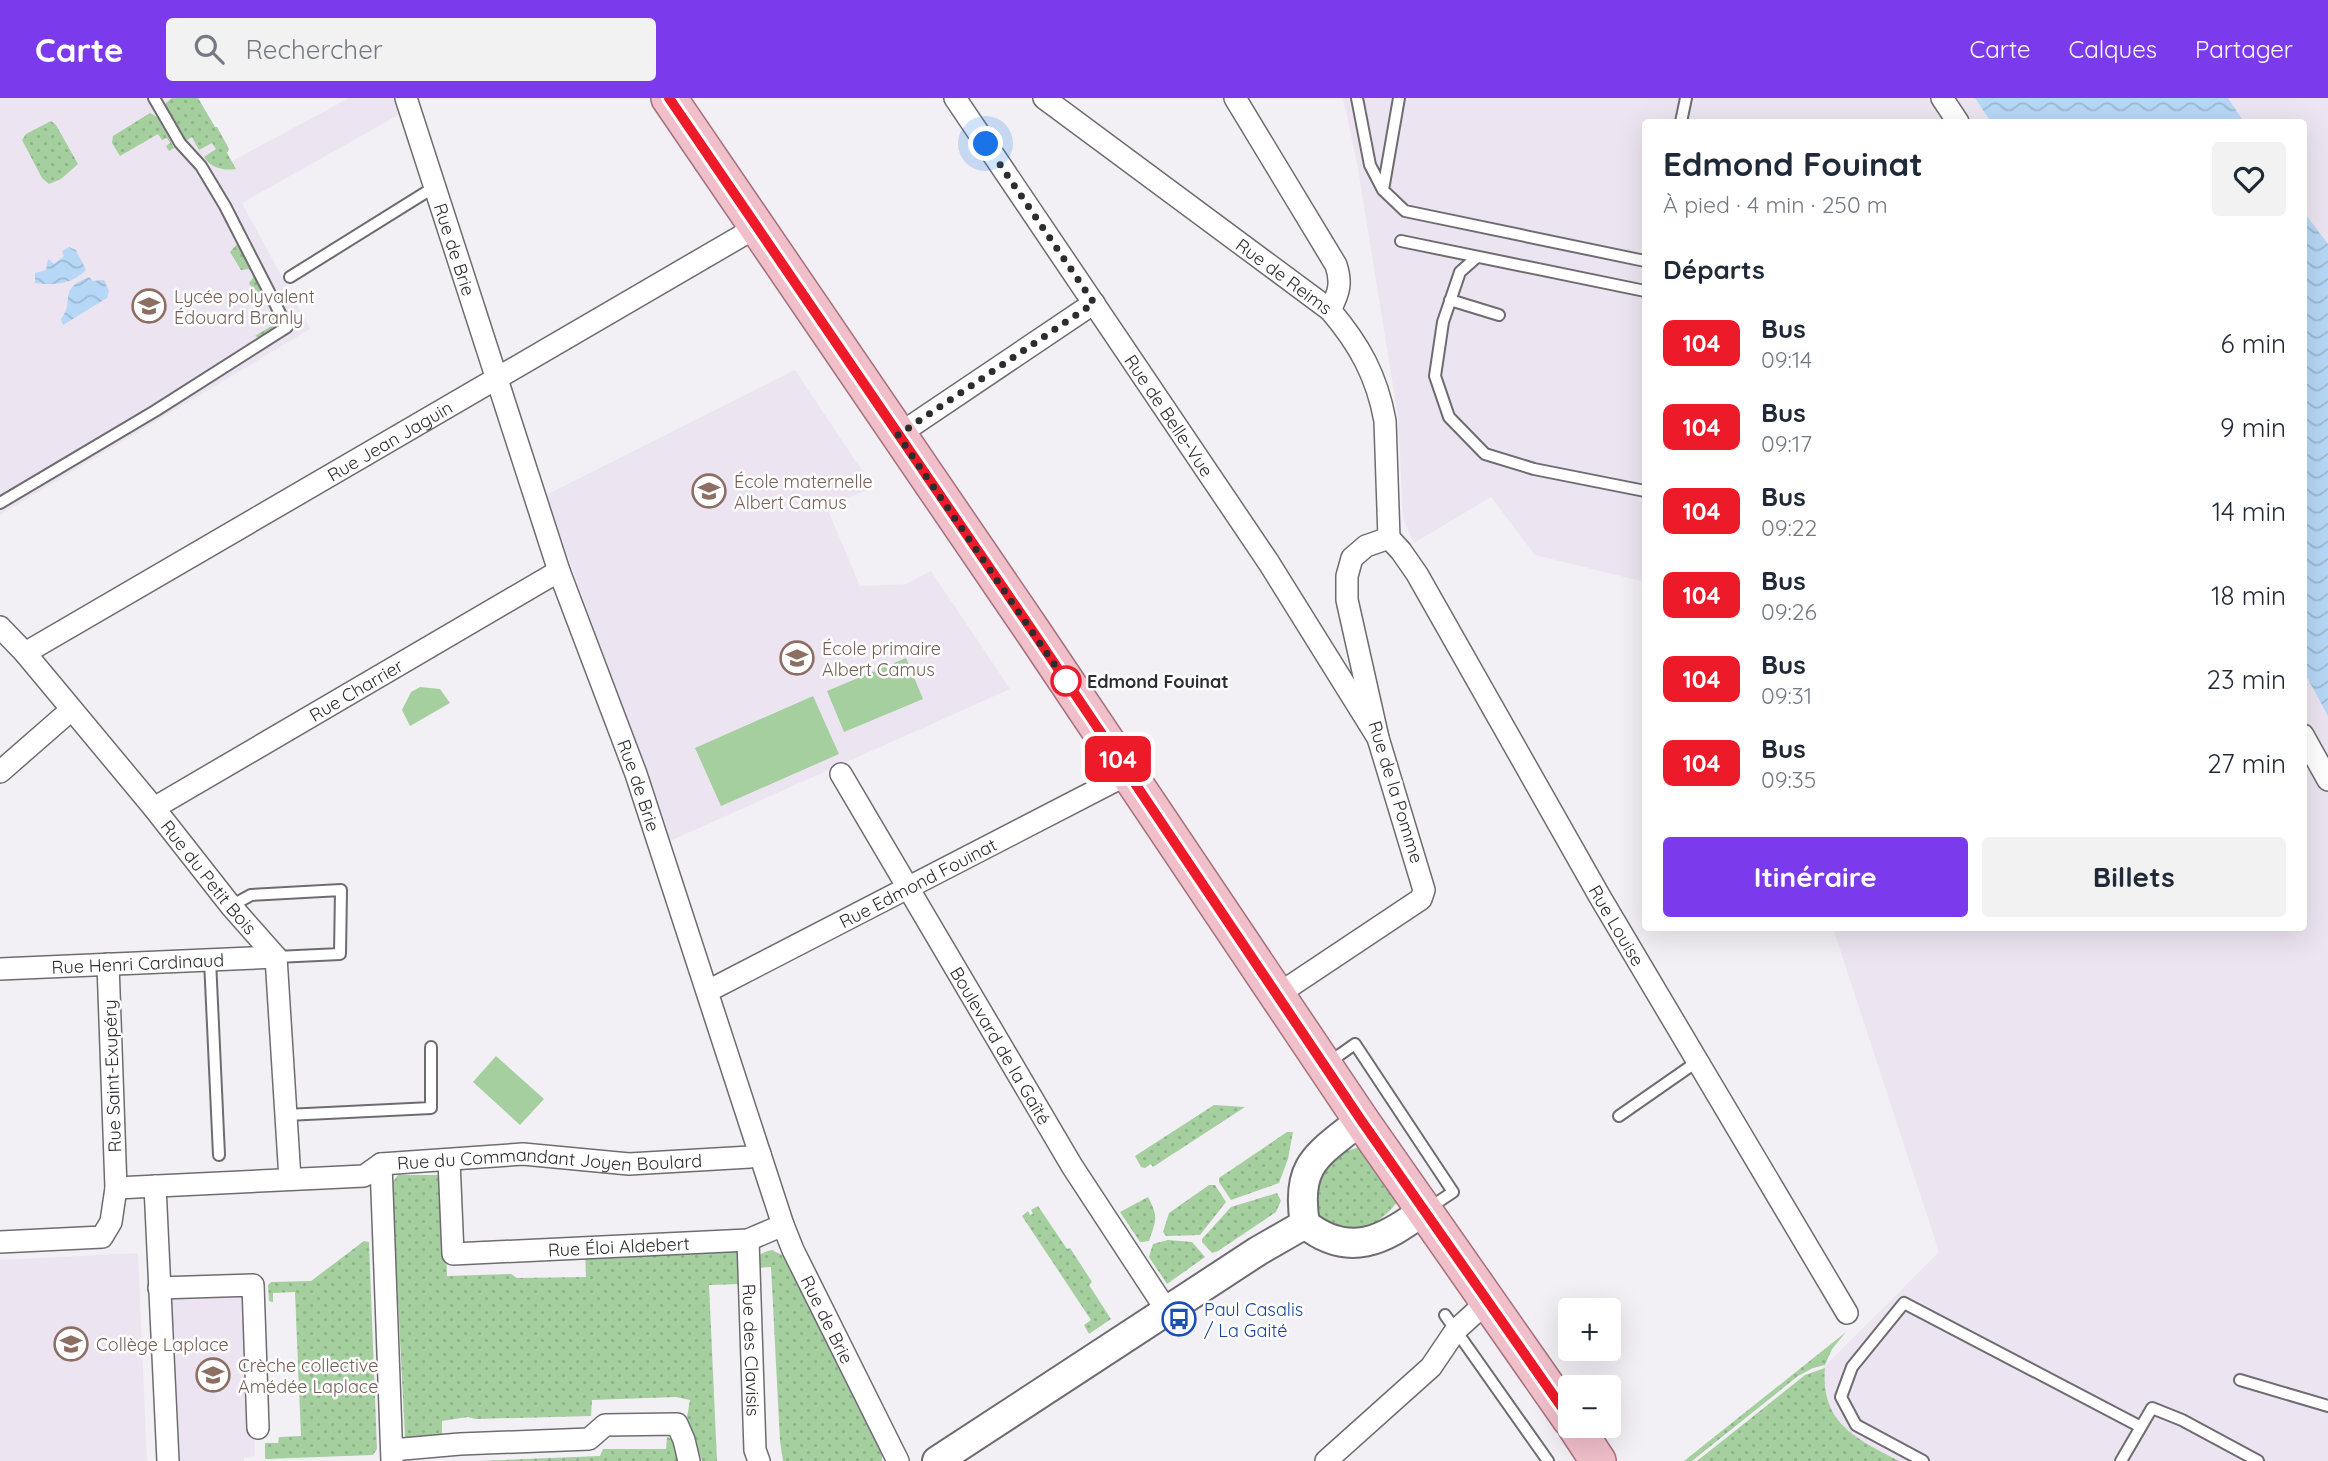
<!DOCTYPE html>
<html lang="fr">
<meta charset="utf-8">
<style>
body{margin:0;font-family:Quicksand,sans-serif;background:#f2f2f3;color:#1f2937;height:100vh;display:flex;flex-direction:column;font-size:26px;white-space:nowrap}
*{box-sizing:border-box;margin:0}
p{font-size:23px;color:#747a83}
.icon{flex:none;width:38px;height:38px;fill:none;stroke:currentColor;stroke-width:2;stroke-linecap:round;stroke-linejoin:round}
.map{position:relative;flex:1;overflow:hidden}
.sheet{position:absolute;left:1642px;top:21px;width:665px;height:812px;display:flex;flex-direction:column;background:#fff;border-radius:7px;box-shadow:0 7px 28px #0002}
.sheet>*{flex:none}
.badge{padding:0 14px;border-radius:10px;font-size:24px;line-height:46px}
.tools{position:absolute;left:1558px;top:1200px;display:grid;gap:14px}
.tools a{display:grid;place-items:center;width:63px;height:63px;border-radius:7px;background:#fff;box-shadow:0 7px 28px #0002;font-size:35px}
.you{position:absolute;width:35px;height:35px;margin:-18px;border:5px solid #fff;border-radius:50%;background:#1a73e8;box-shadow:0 0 0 10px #1a73e833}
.map>.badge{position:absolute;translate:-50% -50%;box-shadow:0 0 0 4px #fff}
h2{padding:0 21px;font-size:26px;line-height:63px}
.round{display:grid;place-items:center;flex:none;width:74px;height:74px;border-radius:7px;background:#f2f2f3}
.overview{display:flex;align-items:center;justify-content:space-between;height:119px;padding:0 21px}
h1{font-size:33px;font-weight:800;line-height:52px}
.action{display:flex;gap:14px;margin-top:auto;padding:14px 21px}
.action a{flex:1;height:80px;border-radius:7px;background:#7c3aed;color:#fff;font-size:28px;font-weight:800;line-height:80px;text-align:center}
.action a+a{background:#f2f2f3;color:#1f2937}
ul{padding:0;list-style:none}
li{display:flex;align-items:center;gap:21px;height:84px;padding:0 21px}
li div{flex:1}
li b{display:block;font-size:26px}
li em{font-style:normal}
li .badge{min-width:77px;font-weight:700;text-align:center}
header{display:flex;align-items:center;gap:42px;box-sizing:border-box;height:98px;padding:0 35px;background:#7c3aed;color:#fff}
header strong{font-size:33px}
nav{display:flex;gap:38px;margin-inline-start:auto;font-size:24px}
.search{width:490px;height:63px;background:#f2f2f3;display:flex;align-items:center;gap:18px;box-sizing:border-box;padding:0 24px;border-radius:7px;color:#747a83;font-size:26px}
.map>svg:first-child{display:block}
</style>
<header>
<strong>Carte</strong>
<div class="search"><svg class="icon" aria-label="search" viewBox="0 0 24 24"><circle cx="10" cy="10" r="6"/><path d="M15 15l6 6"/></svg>Rechercher</div>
<nav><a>Carte</a><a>Calques</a><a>Partager</a></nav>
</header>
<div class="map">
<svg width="2328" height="1363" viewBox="0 0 2328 1363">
<defs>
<pattern id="grass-dots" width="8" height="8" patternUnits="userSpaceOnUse" patternTransform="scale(1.75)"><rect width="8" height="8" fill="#a5cf9f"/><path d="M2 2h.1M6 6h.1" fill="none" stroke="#8eb289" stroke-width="1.8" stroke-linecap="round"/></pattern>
<pattern id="water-waves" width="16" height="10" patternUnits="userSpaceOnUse" patternTransform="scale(1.75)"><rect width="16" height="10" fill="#b6d7f5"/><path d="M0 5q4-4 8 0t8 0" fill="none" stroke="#9db9d2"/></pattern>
</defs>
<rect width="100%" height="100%" fill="#f2f0f5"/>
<path fill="#ece5f1" d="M0 0H198L215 29H217L229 51 227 55 232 63 349 0H395L402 15 242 105 310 231 0 417Z
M1343 0H2328V1363H1867L1811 1282 1939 1154 1833 830H2303V24H1645V484L1535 457 1491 399 1414 445 1403 421 1398 319 1357 65Z
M795 272 873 389 827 410 860 488 906 486 931 473 1010 591 670 743 546 397Z
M138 1155 147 1363H0V1162Z
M249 1194 255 1358 244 1360V1363H177L171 1195Z"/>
<path fill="url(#grass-dots)" d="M172 0H198L215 29H217L229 51 227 55 236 71C224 73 211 70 204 59L216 51 212 45 199 52 192 39 185 43 166 10V5Z
M150 15 157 19 174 50 169 53 166 48 170 45 167 40 162 42 158 36 120 58 112 45 113 38Z
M51 23 56 27 78 66 61 81 49 86 42 80 22 42 26 36Z
M238 145 276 209 277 220 273 231 259 240 255 238 273 227 268 217 271 215 272 209 266 202 260 203 249 185 253 180 252 174 248 171 241 172 230 154Z
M1214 1007 1245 1009 1153 1069 1151 1066 1145 1070 1141 1069 1135 1058Z
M1287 1034H1293L1288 1061 1279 1085 1231 1102 1219 1084V1080Z
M1359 1049 1398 1103C1373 1136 1342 1142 1312 1110L1320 1072 1347 1053Z
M398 1077H444L447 1178 511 1176 517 1180 586 1179 585 1154 736 1151 740 1156 742 1186 709 1187 717 1363H702L687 1319 690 1302 676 1299 592 1302 591 1318 476 1321 468 1319 442 1323V1341L409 1342 405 1339 392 1085Z
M1209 1087H1215L1226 1104 1200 1137 1166 1138 1163 1134 1169 1115Z
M1277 1095 1281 1103 1276 1114 1218 1153 1212 1155 1202 1144V1141L1231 1109Z
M1148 1099C1159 1120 1156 1122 1149 1143L1140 1144 1120 1114Z
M1038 1108 1067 1151 1070 1150 1092 1184 1089 1187 1111 1221 1089 1236 1084 1227 1091 1222 1022 1118 1028 1113 1030 1117 1033 1116 1031 1112Z
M1168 1142 1192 1144 1205 1159 1167 1186 1149 1159 1153 1146Z
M364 1143 369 1144 377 1351 373 1357 265 1361V1345H278L279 1339 301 1338 295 1194 273 1195V1204L269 1203 268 1187 271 1184 311 1183Z
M772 1152 784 1158 882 1353V1363H783L780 1343 771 1169 756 1170C756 1157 760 1155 772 1152Z
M1846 1234 1832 1251 1825 1267 1813 1270 1798 1278 1692 1363H1684Z
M1825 1270C1820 1325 1857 1341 1899 1363H1697L1805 1277Z
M667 1339 674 1342 683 1363H478L600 1358 603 1351H666Z"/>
<path fill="#a5cf9f" d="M906 560 923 601 844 634 827 593Z
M420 589 440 591 450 605 410 628 402 612 411 594Z
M813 598 839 656 721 708 695 650Z
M496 958 544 1001 520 1027 473 984Z"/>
<path fill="url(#water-waves)" d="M1975 0H2228L2244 24H1991Z
M2303 113 2328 146V618L2303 572Z
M69 149 76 152 86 172C71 187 55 187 35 185V175L46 172 48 161 54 166 64 158 62 153Z
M89 179 93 183 104 182 109 193 107 200 63 227 61 221C76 202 56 192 89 179Z"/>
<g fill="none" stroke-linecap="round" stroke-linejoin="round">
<defs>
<path id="service" d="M1357 0 1370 67 1383 92 1405 113 1645 163
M1681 24 1686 0
M1383 92 1399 0
M1401 143 1645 193
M1477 159 1460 174 1443 224 1435 278 1449 319 1485 356 1534 371 1645 393
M290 179 436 88
M1450 202 1499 217
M0 405 155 313 287 229 225 108 201 68 180 45 154 0
M231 808 251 797 341 792 340 856 276 859
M210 862 219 1057
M1328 965 1355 946 1453 1094 1429 1110
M286 1017 431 1010V949
M1619 1018 1698 963
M1445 1217 1548 1363
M2240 1282 2328 1308
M1923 1363 1856 1327 1841 1299 1852 1269 1904 1205 2141 1329
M2121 1363 2152 1310 2182 1322 2258 1363"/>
<g id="minor">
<path id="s1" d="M406 0 559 473 636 676 783 1127 793 1152 898 1363"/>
<path id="s2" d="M955 0 1269 465 1378 640"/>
<path id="s3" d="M1044 0 1330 212C1359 246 1377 278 1385 323L1389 440"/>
<path d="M1235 0 1336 167C1342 185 1339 195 1330 212"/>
<path d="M1942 0 1958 24"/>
<path d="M898 337 1094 205"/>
<path id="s4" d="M1389 440 1401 453 1417 476 1600 799 1847 1215"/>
<path id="s5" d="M0 529 25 555 154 710 231 808 276 859 290 1081"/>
<path id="s6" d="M25 555 755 130"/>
<path d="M2303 637 2328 682"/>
<path d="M0 674 71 612"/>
<path id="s7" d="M841 676 1072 1068 1167 1213"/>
<path id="s8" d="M154 710 559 473"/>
<path id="s9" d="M0 871 276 859"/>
<path id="s10" d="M708 893 1128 676"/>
<path d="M1277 897 1421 801 1424 792 1378 640 1347 502V478L1352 460 1366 448 1389 440"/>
<path id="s11" d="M449 1063 453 1156 748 1142 783 1127"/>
<path d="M381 1066 392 1363"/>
<path d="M155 1088 168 1363"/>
<path id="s12" d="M116 1090 364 1078 381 1066 523 1056 629 1066 750 1059 760 1056"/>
<path id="s13" d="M748 1142 755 1352 759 1363"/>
<path d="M0 1144 102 1139 111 1124 116 1090 108 866"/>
<path d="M159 1190 253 1187 258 1330"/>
<path d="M392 1352 460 1346 589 1341 605 1327 677 1326 684 1342 689 1363"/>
<path d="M1326 1363 1431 1269 1456 1232 1489 1202"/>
</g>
<path id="tertiary" d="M1361 1022C1318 1057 1295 1065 1305 1126 1349 1161 1384 1142 1423 1113
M937 1363 1258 1153 1305 1126"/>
<path id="primary" d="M669 0 1034 535 1361 1022 1570 1321
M1575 1328 1598 1363"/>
</defs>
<use href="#service" stroke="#6f6c71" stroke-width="14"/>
<use href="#minor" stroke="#6f6c71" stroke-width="24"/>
<use href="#tertiary" stroke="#6f6c71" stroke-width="32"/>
<use href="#primary" stroke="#a5707d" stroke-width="38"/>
<use href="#service" stroke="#fff" stroke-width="10"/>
<use href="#minor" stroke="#fff" stroke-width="21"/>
<use href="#tertiary" stroke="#fff" stroke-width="28"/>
<use href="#primary" stroke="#f0bfca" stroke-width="35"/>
</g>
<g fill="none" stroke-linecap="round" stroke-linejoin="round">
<defs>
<path id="line" d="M669 0 1034 535 1361 1022 1570 1321"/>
</defs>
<use href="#line" stroke="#fff" stroke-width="16"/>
<use href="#line" stroke="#ed1b2a" stroke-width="10"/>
<path stroke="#2d2c2e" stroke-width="7" stroke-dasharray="0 12.6" d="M986 46 1094 205 898 337 1069 588 1066 583"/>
</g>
<defs>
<symbol id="school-ring" viewBox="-11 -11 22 22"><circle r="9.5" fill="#fefeff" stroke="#8d6e63" stroke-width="1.5"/><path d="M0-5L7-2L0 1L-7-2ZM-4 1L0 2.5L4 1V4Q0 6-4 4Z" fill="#8d6e63"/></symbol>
<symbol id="bus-ring" viewBox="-11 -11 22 22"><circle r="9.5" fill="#fefeff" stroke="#1a4fb4" stroke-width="1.5"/><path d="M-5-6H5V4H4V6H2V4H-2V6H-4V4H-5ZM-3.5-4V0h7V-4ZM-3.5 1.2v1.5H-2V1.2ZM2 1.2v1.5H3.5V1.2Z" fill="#1a4fb4"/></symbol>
</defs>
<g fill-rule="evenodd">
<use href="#school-ring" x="130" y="189" width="38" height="38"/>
<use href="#school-ring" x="690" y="374" width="38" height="38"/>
<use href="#school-ring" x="778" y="541" width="38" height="38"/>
<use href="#bus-ring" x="1160" y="1202" width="38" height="38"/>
<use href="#school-ring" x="52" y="1227" width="38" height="38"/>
<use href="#school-ring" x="194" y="1258" width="38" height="38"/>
</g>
<circle fill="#fff" stroke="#ed1b2a" stroke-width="3.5" cx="1066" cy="583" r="14"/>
<g text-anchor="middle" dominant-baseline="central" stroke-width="5" stroke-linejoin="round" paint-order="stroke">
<g font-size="18" fill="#2d2c2e" stroke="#fefeff">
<text stroke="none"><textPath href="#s1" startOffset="159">Rue de Brie</textPath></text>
<text stroke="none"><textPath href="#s3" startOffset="299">Rue de Reims</textPath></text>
<text stroke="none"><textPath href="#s2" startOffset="383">Rue de Belle-Vue</textPath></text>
<text stroke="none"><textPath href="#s6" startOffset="422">Rue Jean Jaguin</textPath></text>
<text stroke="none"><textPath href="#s8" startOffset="234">Rue Charrier</textPath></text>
<text stroke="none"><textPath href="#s1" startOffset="726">Rue de Brie</textPath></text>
<text transform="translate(1396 694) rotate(73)">Rue de la Pomme</text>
<text stroke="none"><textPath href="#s5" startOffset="326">Rue du Petit Bois</textPath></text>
<text stroke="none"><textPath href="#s10" startOffset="236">Rue Edmond Fouinat</textPath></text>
<text stroke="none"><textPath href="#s4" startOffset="450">Rue Louise</textPath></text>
<text stroke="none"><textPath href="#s9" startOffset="138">Rue Henri Cardinaud</textPath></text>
<text stroke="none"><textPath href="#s7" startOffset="315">Boulevard de la Gaîté</textPath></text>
<text transform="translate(112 978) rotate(-92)">Rue Saint-Exupéry</text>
<text stroke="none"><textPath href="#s12" startOffset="438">Rue du Commandant Joyen Boulard</textPath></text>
<text stroke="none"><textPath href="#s11" startOffset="259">Rue Éloi Aldebert</textPath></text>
<text stroke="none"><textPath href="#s1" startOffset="1293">Rue de Brie</textPath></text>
<text stroke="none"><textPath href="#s13" startOffset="110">Rue des Clavisis</textPath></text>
</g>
<g font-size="18" fill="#785e54" stroke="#fefeff" text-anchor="start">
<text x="174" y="198">Lycée polyvalent<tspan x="174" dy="21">Édouard Branly</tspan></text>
<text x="734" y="383">École maternelle<tspan x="734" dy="21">Albert Camus</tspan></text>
<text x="822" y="550">École primaire<tspan x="822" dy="21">Albert Camus</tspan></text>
<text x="96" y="1246">Collège Laplace</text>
<text x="238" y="1267">Crèche collective<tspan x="238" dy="21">Amédée Laplace</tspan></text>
</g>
<g font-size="18" font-weight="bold" fill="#2d2c2e" stroke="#fefeff" text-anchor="start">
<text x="1087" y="583">Edmond Fouinat</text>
</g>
<g font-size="18" fill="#164399" stroke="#fefeff" text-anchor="start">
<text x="1204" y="1211">Paul Casalis<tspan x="1204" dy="21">/ La Gaité</tspan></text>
</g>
</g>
</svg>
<div class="tools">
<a>+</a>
<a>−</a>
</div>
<div class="you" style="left:986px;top:46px"></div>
<b class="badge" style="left:1118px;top:661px;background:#ed1b2a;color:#fff">104</b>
<section class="sheet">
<div class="overview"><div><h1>Edmond Fouinat</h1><p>À pied · 4 min · 250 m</p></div><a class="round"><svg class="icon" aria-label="heart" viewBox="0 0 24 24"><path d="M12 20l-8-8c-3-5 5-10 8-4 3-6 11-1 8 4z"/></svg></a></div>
<h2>Départs</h2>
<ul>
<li><span class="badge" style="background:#ed1b2a;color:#fff">104</span><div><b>Bus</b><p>09:14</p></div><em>6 min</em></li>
<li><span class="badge" style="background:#ed1b2a;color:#fff">104</span><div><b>Bus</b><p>09:17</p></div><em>9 min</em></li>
<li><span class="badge" style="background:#ed1b2a;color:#fff">104</span><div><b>Bus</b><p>09:22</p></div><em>14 min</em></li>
<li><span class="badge" style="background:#ed1b2a;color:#fff">104</span><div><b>Bus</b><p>09:26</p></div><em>18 min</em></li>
<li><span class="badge" style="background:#ed1b2a;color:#fff">104</span><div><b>Bus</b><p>09:31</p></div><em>23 min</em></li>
<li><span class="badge" style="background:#ed1b2a;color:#fff">104</span><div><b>Bus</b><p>09:35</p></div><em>27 min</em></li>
</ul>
<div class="action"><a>Itinéraire</a><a>Billets</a></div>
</section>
</div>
